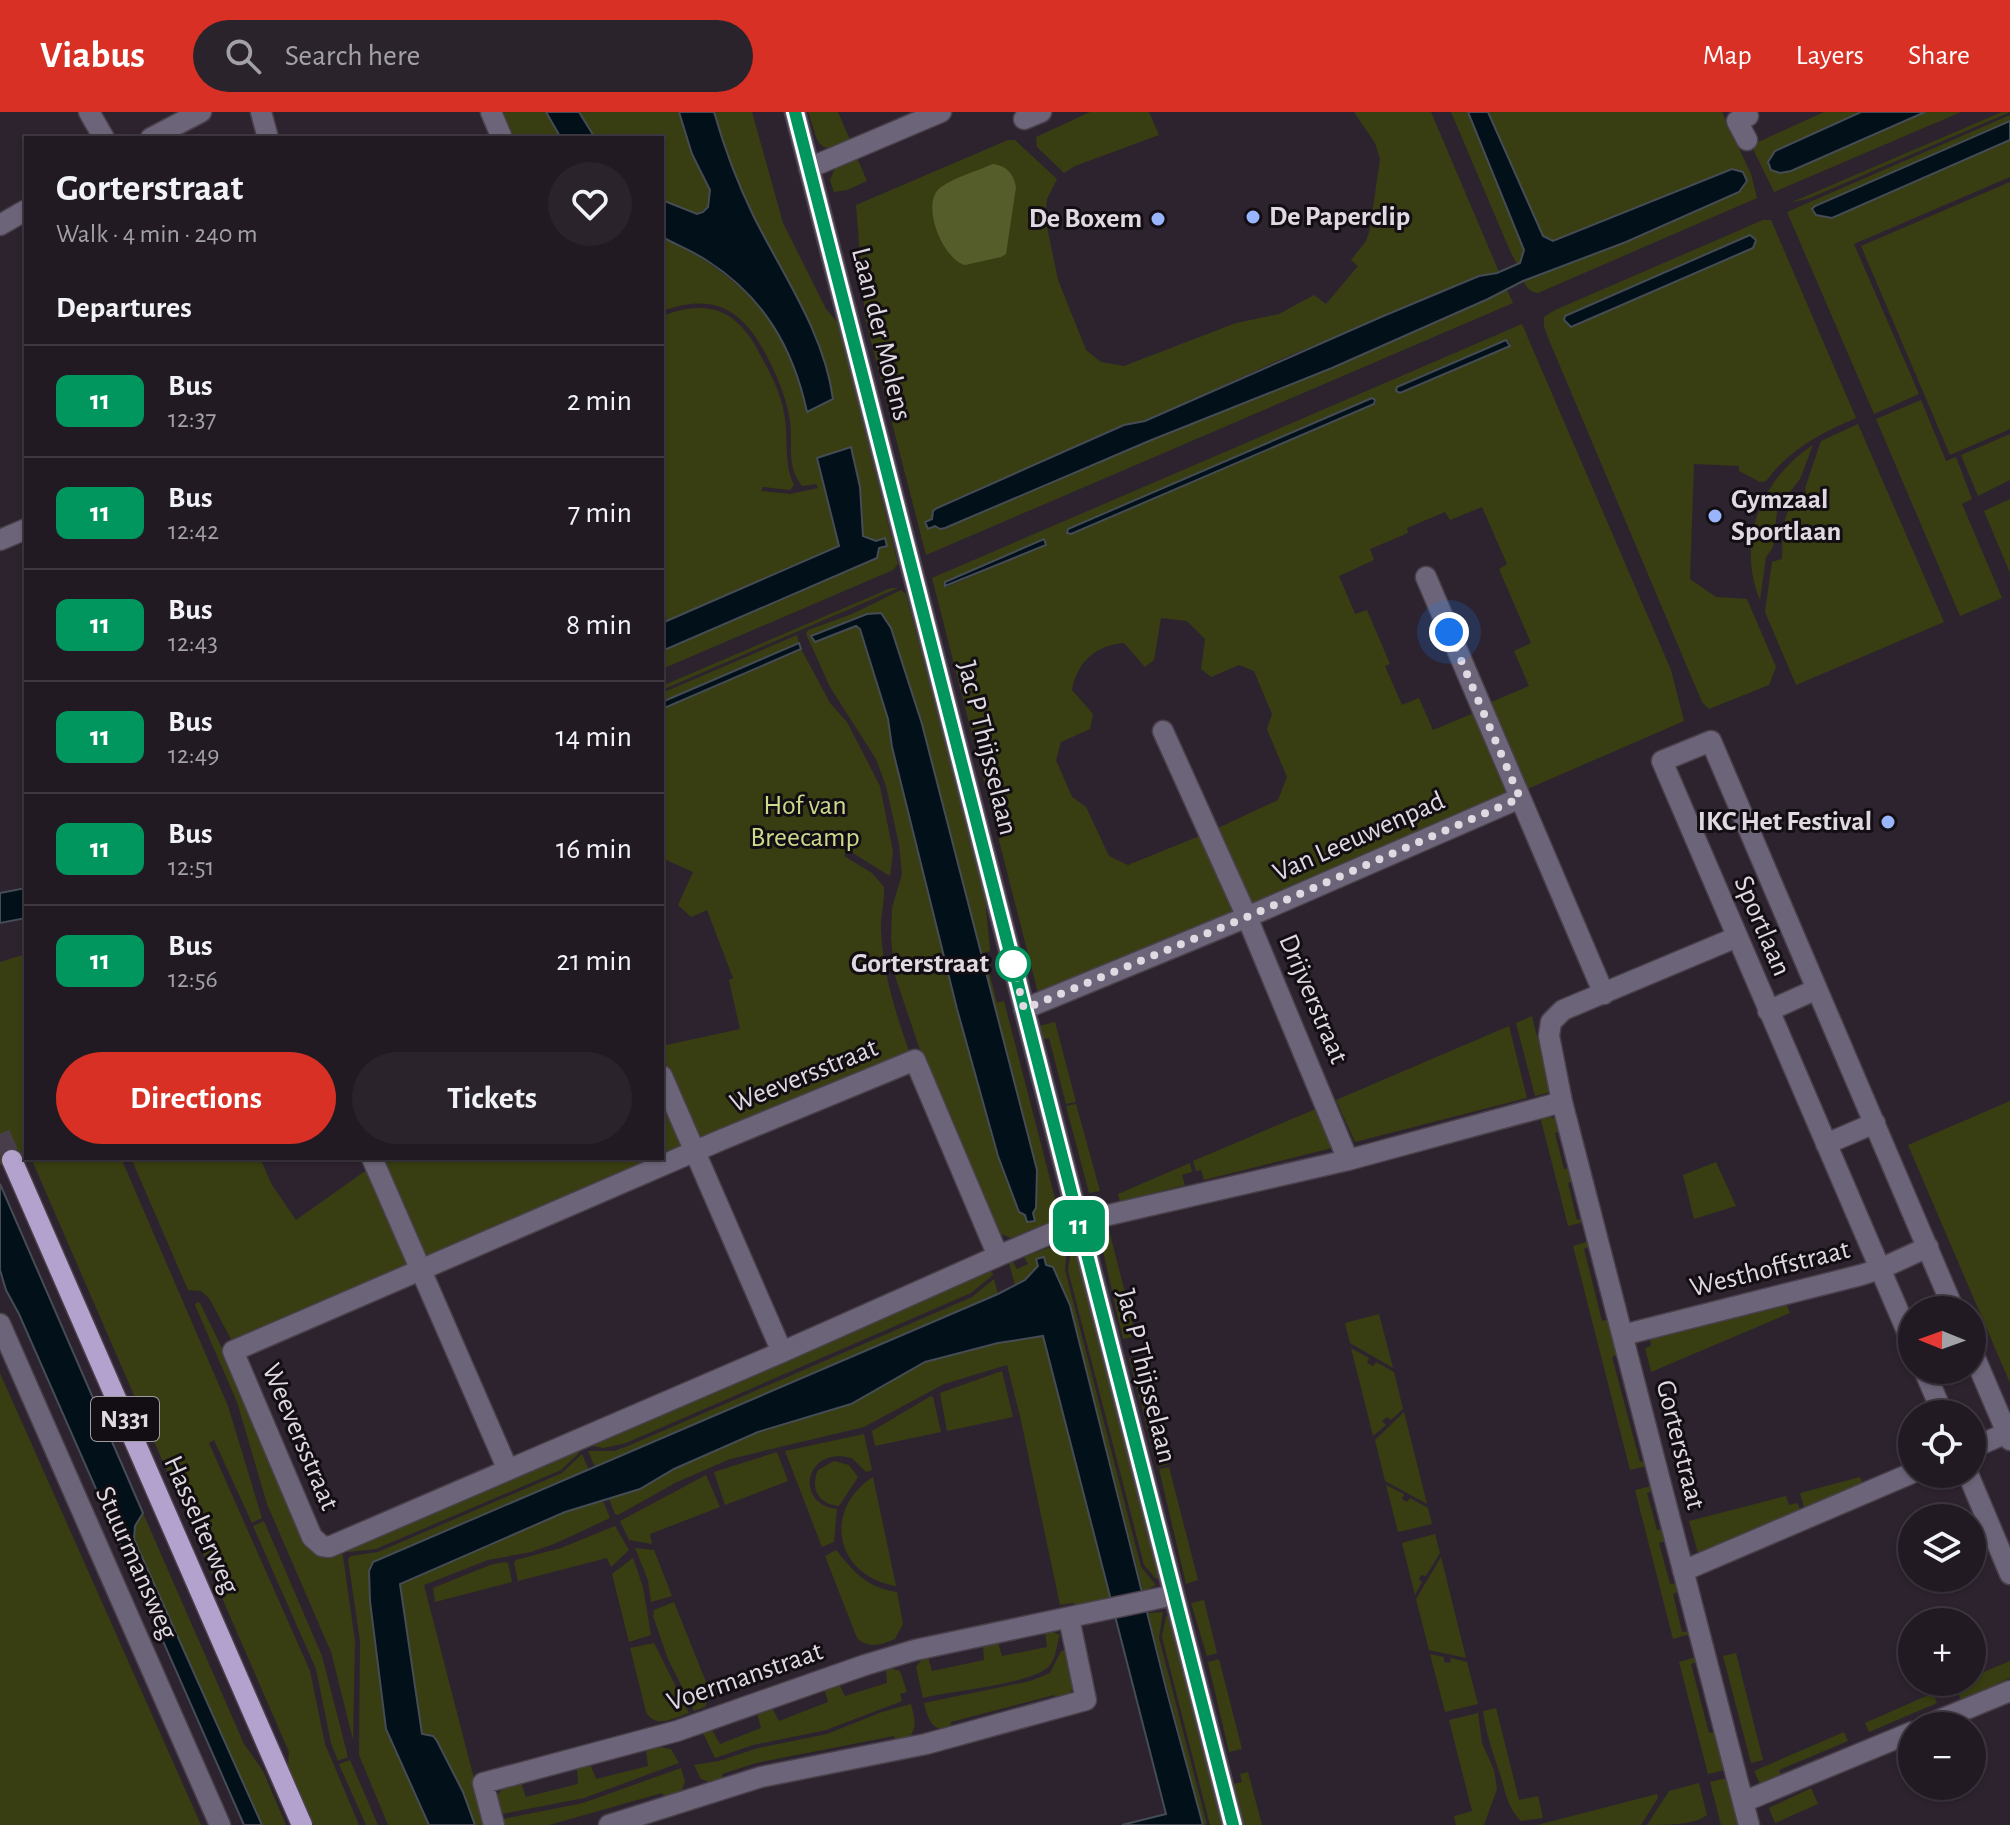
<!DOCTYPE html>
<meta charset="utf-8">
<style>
body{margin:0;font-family:"Alegreya Sans",sans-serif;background:#2a232b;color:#f1f3f6;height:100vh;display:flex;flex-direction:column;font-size:30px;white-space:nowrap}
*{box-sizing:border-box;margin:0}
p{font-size:26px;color:#a2a1a6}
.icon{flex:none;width:44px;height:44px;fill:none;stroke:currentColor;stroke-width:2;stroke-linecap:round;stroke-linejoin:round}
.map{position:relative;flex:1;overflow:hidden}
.drawer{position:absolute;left:24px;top:24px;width:640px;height:1024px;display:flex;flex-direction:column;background:#221a23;border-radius:0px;box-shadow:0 2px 6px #0004,0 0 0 2px #3f3841}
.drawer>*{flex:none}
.badge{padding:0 16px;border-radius:12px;font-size:28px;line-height:52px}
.needle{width:52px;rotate:271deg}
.fabs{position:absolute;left:1898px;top:1184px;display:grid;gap:16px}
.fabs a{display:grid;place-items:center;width:88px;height:88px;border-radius:50%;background:#221a23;box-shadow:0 2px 6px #0004,0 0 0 2px #3f3841;font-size:40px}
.you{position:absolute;width:40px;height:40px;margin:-20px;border:6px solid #fff;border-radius:50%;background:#1a73e8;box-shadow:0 0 0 12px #1a73e833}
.map>.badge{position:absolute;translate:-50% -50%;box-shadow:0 0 0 4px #fff}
h2{padding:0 32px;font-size:30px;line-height:72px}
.round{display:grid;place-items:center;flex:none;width:84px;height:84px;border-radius:42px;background:#2a232b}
.headline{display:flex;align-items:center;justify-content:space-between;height:136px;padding:0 32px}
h1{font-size:38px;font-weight:700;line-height:60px}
.primary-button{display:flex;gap:16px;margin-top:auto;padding:16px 32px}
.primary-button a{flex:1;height:92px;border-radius:48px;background:#d93025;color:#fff;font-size:32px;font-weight:700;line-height:92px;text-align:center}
.primary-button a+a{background:#2a232b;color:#f1f3f6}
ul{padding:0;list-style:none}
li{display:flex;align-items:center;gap:24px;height:112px;padding:0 32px;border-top:2px solid #3f3841}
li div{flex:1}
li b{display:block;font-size:30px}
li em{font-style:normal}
li .badge{min-width:88px;font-weight:700;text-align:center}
header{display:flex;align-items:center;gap:48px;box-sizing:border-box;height:112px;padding:0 40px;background:#d93025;color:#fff}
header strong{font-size:38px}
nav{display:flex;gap:44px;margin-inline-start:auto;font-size:28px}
.search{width:560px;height:72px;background:#2a232b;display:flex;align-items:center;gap:20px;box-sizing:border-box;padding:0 28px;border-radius:44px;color:#a2a1a6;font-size:30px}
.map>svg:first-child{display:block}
</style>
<header>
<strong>Viabus</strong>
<div class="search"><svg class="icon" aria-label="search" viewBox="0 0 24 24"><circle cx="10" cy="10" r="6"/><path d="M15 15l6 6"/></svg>Search here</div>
<nav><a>Map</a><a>Layers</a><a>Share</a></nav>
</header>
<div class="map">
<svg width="2010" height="1713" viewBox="0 0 2010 1713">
<rect width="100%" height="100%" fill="#2d232f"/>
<path fill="#383e11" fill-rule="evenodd" d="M496 0H546L561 26H506Z
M579 0H679L692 42 710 78 708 95 697 102 662 88V26H595Z
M714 0H752L783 111 826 197 838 211 898 452 893 458 662 557V539L878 443 876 429 863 423 860 375 851 336 817 347 839 434 662 511V204C715 184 741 202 764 250 773 266 781 283 784 301 789 326 783 351 794 373L790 378 763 375 761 379 790 382 818 376 816 372 802 374C786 355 793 332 790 309 787 288 779 269 770 250 745 200 718 179 662 199V125C744 165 786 209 807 299L833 287C825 221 782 162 753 103 737 70 725 35 714 0Z
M808 0H838L851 30C815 45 819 30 808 0Z
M1090 0H1149L1159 23 1075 54 1064 61 1037 35 1036 25Z
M1354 0H1431L1499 160 1479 164 1279 248 1145 309 1124 313 937 396 932 403 936 414 1332 256 1488 187 1506 176 1513 191 926 443 865 206 856 93 1008 28H1015L1057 67 1047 87 1045 105 1058 168 1086 238 1101 250 1124 254 1236 211 1279 202 1314 183 1326 192 1358 154 1351 148 1366 129 1370 117 1380 47 1375 31Z
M1451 0H1468L1524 138 1521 151 1517 152 1511 141Z
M1488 0H1722L1751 62 1757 86 1538 181C1530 180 1527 176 1523 169L1626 130 1739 80 1747 69 1732 57 1560 128H1548L1543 124Z
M1824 0H1861L1775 39 1786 60 1925 0H1961L1774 80 1754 39V32Z
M2002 0H2010L1810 86 1790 91Z
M2010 3V9L1815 94 1832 106 2010 28V65L1854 132 1919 282 1874 302 1787 100Z
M857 46 867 69 847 78 834 80 830 68 835 56Z
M2010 70V317L1950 343 1861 134Z
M1763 108H1771L1856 306C1819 322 1790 337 1766 369L1760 370 1739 359V354L1694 352 1690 467 1716 485 1747 487 1776 555 1769 573 1709 597 1702 590 1549 228 1544 214V205L1555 198Z
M1522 212 1671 558 1684 609 1525 678 1487 592 1529 574 1514 539 1531 531 1499 457 1507 452 1482 395 1450 408 1445 400 1407 416 1408 421 1370 437 1374 448 1339 464 1355 502 1367 498 1390 552 1385 554 1402 593 1419 586 1433 618 1474 601 1510 685 1251 796 1218 716 1278 688 1287 665 1267 617 1272 602 1254 559 1239 553 1211 565 1201 557 1205 527 1187 509 1161 506 1154 548 1145 555 1124 531C1096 533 1077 550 1072 578L1093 602 1090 617 1061 630 1056 648 1072 685 1086 695 1109 744 1128 753 1202 723 1236 802 1038 881 932 466ZM1506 228 1510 230 1509 234 1400 281 1396 277ZM1372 286 1376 290 1374 292 1072 422 1067 419ZM1044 427 1045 433 947 475 945 473V470Z
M1921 288 1946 349 1956 345 1972 387 1962 392 2002 486 1960 504 1876 307Z
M1858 312 1944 510 1796 573 1765 500 1772 450 1782 447C1783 419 1780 396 1806 381L1805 376 1821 329Z
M2010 322V368L1978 384 1961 343Z
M1813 333 1800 367 1783 389 1777 400 1773 435 1766 445 1760 488C1736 429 1761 367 1813 333Z
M2010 387V461L1984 399Z
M891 476H898L662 578V574Z
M901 478 906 482 985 785 990 839 984 841 997 891 1004 889 1059 1102 1054 1108 1011 1126 1001 1122 918 932 895 864 891 826 892 796 902 762 899 732 886 674 876 647 830 575 806 522 808 518 852 502ZM881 501 891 516 922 612 1037 1058 1036 1096 1033 1101 1035 1108 1019 1100 1000 1051 957 897 892 635 888 607 860 517 856 514 815 530 811 524Z
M797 523 799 531 662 590V581Z
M801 537 830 591 847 610 880 674 893 740 890 764 848 738 844 744 872 761 884 775C885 790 880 804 881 819 883 862 896 902 910 942L700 1031 662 942V934L740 917 729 868 733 866 707 798 691 805 678 793 693 760 662 746V597Z
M26 842V1044L0 1053V850Z
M1532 904 1551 980 1535 984 1516 911Z
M1055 910 1076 990 1066 992 1049 926 1043 927 1039 914Z
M1509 914 1527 986 1355 1030 1336 988Z
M662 989 684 1039 427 1149 386 1051 407 1046H662Z
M2010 989V1271L1908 1033Z
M1076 992 1100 1079 1089 1081 1066 994Z
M1318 996 1332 1036 1204 1068 1201 1058 1196 1059 1193 1049Z
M1545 1003 1556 1007 1562 1019 1555 1021 1564 1057 1571 1056 1574 1069 1568 1071 1577 1108 1583 1106 1584 1110 1568 1114 1540 1004Z
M31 1046H121L228 1294 262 1406 252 1411 214 1328 209 1331 310 1559 325 1632 359 1713H314L288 1654 289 1640Z
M131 1046H260L272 1073 296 1108 368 1057 411 1156 232 1229 209 1186 201 1179 188 1178Z
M1716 1050 1736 1094 1694 1107 1683 1063Z
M1190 1051 1192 1060 1182 1063 1185 1073 1120 1090 1118 1082Z
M1108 1114 1136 1224 1123 1227 1103 1139 1097 1140 1093 1126Z
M1589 1129 1591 1134 1584 1137 1602 1209 1610 1207 1619 1242 1612 1245 1640 1350 1646 1349 1647 1354 1630 1358 1573 1134Z
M1061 1131 1067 1132 1065 1158 1141 1455 1156 1473 1143 1479 1070 1193 1053 1155H1037L1025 1168 1015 1173 1009 1151 1013 1150 1017 1157 1028 1152 1024 1145Z
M1075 1138 1159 1466 1156 1467 1144 1453 1068 1158 1071 1139Z
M992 1159 993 1163 971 1181 626 1331 604 1336 587 1333Z
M994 1167 998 1182 595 1355 588 1339H614L628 1334 972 1185Z
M197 1190 200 1191 222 1236 307 1432 316 1441 342 1438 355 1529 353 1628 331 1540 267 1392 237 1290 195 1193Z
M1786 1191 1790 1201 1651 1260 1645 1236 1651 1234 1650 1226Z
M1379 1202 1393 1256 1350 1231 1345 1211Z
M1043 1224 1110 1487 1076 1497 1074 1491 1060 1493 1020 1304 1007 1253 944 1272 864 1315 730 1347 675 1371 618 1403 615 1402 609 1387 640 1377 674 1357 758 1320 851 1292 925 1250 998 1231Z
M1351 1236 1369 1246 1367 1251 1373 1254 1376 1250 1394 1260 1403 1297 1391 1308 1387 1305 1382 1309 1386 1313 1373 1324Z
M1141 1244 1169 1352 1158 1355 1129 1247Z
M1002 1259 1013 1305 947 1319 940 1281Z
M0 1261 201 1713H0Z
M931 1284 933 1285 941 1320 875 1334 872 1319Z
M1404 1300 1427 1392 1385 1369 1375 1328Z
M864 1322 872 1358 866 1360 852 1346C804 1333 794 1393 837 1397L834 1430 822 1435 785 1339Z
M578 1337 579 1341 561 1358 376 1437 348 1440 346 1436Z
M777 1340 788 1369 725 1393 714 1360Z
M582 1342 589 1358 370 1453 386 1617 429 1713H388L359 1643 360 1529 348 1447 351 1444 378 1440 562 1361Z
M834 1349 849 1353 858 1365 839 1394C818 1392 810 1376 818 1358Z
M1169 1355 1198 1468 1186 1472 1159 1357Z
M706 1363 720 1395 650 1422 652 1432 629 1428 620 1409Z
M873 1365 896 1474C835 1464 822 1398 873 1365Z
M1860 1365 1864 1374 1805 1399 1800 1381Z
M1386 1373 1404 1382 1402 1387 1407 1390 1410 1386 1428 1396 1432 1412 1398 1420Z
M1652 1374 1653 1379 1647 1381 1657 1418 1663 1417 1666 1429 1659 1431 1670 1472 1677 1471 1679 1479 1673 1482 1682 1520 1690 1519 1691 1522 1673 1527 1635 1378Z
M1786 1384 1789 1393 1798 1391 1801 1402 1703 1443 1698 1441 1689 1409Z
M603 1389 610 1406 554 1432 531 1440 488 1448 424 1473 486 1713H475L463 1680 435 1625 422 1622 400 1472 565 1400Z
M143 1401 244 1632 263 1659 286 1713H262L134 1427 135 1414Z
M264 1409 322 1544 348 1645 338 1649 331 1631 316 1557 253 1414Z
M615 1414 629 1438 611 1455 607 1446 518 1469 514 1451 516 1448 561 1436Z
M1435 1422 1440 1441 1426 1464 1421 1463 1419 1468 1422 1470 1415 1483 1402 1431Z
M635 1436 654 1438 672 1484 651 1490 648 1468Z
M836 1438C854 1460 867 1476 897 1480L903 1512 895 1527C881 1533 868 1537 857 1526L825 1444Z
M1441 1445 1466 1546 1429 1538 1416 1487Z
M633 1446 643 1475 651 1523 629 1530 612 1462Z
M505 1450 508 1451 512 1470 435 1490 433 1476 490 1453Z
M1204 1488 1217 1541 1207 1544 1191 1491Z
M674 1490 710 1580 705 1595 694 1599 668 1547 653 1504 654 1498Z
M1163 1500 1159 1526 1207 1713H1203L1148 1501Z
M1166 1504H1169L1222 1713H1210L1162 1525Z
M1051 1519 1060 1523C1056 1533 1057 1544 1050 1553 1036 1572 949 1579 923 1586L916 1555 923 1546 928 1545 932 1559 984 1548 983 1533 998 1530 1002 1544 1047 1535 1045 1520Z
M654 1531 689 1601C674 1606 655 1617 646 1600L630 1536Z
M1067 1538C1071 1556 1083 1585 1057 1587L1054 1583 951 1610 950 1616C931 1620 928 1606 924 1591L1030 1569 1050 1561 1061 1539Z
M1736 1541 1763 1648 1751 1651 1723 1544Z
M1430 1542 1444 1545V1550L1450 1551 1451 1546 1467 1550 1478 1592 1445 1600Z
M1696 1545 1697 1550 1691 1552 1709 1621 1715 1620 1725 1658 1708 1662 1679 1550Z
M1219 1547 1242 1637 1229 1640 1208 1550Z
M2010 1549V1566L1961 1588 1954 1573 1972 1570V1565Z
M886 1555 900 1559 907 1580 900 1582 902 1589 826 1618 753 1633 715 1646 703 1621 712 1618 720 1632 761 1616 757 1601 772 1596 779 1609 828 1590 824 1576 838 1570 845 1584 887 1571Z
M1933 1581 1937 1591 1869 1620 1865 1611Z
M911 1592C914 1606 919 1617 907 1627L895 1628 894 1624 756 1651 722 1662 723 1668 712 1671 701 1667 694 1653 719 1649 758 1636 827 1622 882 1600Z
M1496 1596 1519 1688 1538 1684 1543 1706 1521 1709C1505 1693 1505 1675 1498 1656 1491 1636 1486 1620 1483 1599Z
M1478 1601 1482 1631 1494 1658 1497 1677 1484 1713H1456L1454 1704 1472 1699 1449 1608Z
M1844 1620 1848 1629 1779 1658 1782 1665 1761 1674 1754 1659Z
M659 1635 671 1637 679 1651 584 1686 497 1703 495 1686 504 1675 521 1671 526 1685 578 1672 577 1656 590 1652 596 1667 648 1654 646 1638Z
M350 1648 378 1713H366L339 1652Z
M681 1656 685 1670 682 1678 665 1686 662 1681 549 1713H500L498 1708 583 1691Z
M1248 1660 1262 1713H1244L1233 1672 1242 1670 1240 1662Z
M1727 1666 1739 1713H1721L1710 1670Z
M1699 1671 1707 1703C1695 1713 1665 1713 1647 1713L1669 1679Z
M1811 1676 1818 1692 1775 1711 1769 1696Z
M1657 1682 1658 1686 1641 1713H1537Z"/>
<path fill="#555d2a" d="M993 52C1007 54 1013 61 1016 75L1006 142 1001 145 965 153C943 148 919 91 941 75 955 65 977 59 993 52Z"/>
<path fill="#021019" stroke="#454c55" stroke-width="2" d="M546 0H579L595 26H561Z
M679 0H714C724 35 737 70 753 103 782 162 824 220 833 287L807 300C793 235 763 184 706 148 692 139 677 133 662 125V88L697 102 703 100 708 95 710 78 692 42Z
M1468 0H1488L1543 124 1553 129 1732 57 1743 60 1747 69 1739 80 1626 130 1523 169 1488 187 1332 256 1149 329 945 416 940 417 935 414 928 417 925 410 932 407 933 399 937 396 1124 313 1145 309 1381 205 1479 164 1497 161 1520 151 1524 138Z
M1861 0H1925L1791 59 1780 61 1771 58 1768 50 1775 39Z
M2010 9V28L1832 106 1816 103 1812 97 1815 94Z
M1750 123 1756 128 1753 136 1571 215 1564 208 1565 204Z
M1506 228 1510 234 1400 281 1396 279 1397 275Z
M1372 286 1375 288 1374 292 1071 422 1067 421 1068 417Z
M851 335 860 375 863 424 876 429 885 426 887 434 879 436 877 446 662 539V511L839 434 817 346Z
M1044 427 1046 433 945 474V470Z
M881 501 891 516 922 612 1037 1058 1036 1096 1033 1101 1035 1109 1027 1110 1025 1103 1019 1100 998 1044 957 897 892 635 888 607 860 517 856 514 815 530 811 524 867 502Z
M799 531 801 537 662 597V590Z
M26 776V806L0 811V781Z
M0 1072 143 1401 135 1414 134 1427 262 1713H244L19 1202 6 1178 0 1158Z
M1044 1145 1046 1153 1053 1155 1070 1193 1167 1580 1203 1713H1122L1166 1702 1043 1224 998 1231 925 1250 851 1292 758 1320 674 1357 640 1377 565 1400 400 1472 422 1622 433 1624 437 1629 463 1680 475 1713H429L386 1617 370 1489 369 1459 373 1450 998 1182 1025 1168 1038 1154 1036 1147Z"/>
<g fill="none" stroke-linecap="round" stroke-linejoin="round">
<path stroke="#483e4a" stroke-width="20" stroke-dasharray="20 10" stroke-linecap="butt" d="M0 1022 12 1048"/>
<defs>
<path id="minor" d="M89 0 104 26
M261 0 268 26
M491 0 502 26
M795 0 1233 1713
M1024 7 1041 0
M151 26 201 0
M1747 28 1737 9 1748 4
M809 56 941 0
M0 113 26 98
M0 428 26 417
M1426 465 1604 882
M1163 619 1247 805 1348 1048
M1737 825 1563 898 1551 910 1549 924 1562 990 1749 1713
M1024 897 1247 805 1520 686
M1768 899 1817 877
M662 964 782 1240
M1826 1032 1875 1011
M372 1046 508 1358
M998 1144 782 1240 329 1435 322 1434 312 1425 233 1239 721 1028 915 948 998 1144 1078 1110 1348 1048 1562 990
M0 1212 220 1713
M1623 1223 1861 1163 1880 1157 1928 1135
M1912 1231 1662 649 1711 629 1954 1198
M1972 1239 2010 1328
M1924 1258 1943 1302
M1972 1336 2007 1321
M1968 1362 2010 1462
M1683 1459 1912 1361
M1925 1614 2010 1579
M1743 1690 1912 1620
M494 1713 483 1671 677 1619 865 1553 915 1538 1174 1483
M609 1713 761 1665 926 1632 1086 1588 1069 1506"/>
<path id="major" d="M12 1048 302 1713"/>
</defs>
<use href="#minor" stroke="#4a404b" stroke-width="23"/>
<use href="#major" stroke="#4a404b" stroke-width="23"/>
<use href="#minor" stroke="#6c6579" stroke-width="20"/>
<use href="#major" stroke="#b2a2cd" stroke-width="20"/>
</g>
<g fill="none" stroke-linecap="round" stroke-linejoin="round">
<defs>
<path id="line" d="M795 0 1233 1713"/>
</defs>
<use href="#line" stroke="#fff" stroke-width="18"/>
<use href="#line" stroke="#00965e" stroke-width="12"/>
<path stroke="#e0d9e1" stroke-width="8" stroke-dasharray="0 14.4" d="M1013 852 1024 897 1247 805 1520 686 1449 520"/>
</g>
<g fill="#99b5fd" stroke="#130e13" stroke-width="3">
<circle cx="1253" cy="105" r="8"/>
<circle cx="1158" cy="107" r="8"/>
<circle cx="1715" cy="404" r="8"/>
<circle cx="1888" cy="710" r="8"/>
</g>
<circle fill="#fff" stroke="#00965e" stroke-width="4" cx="1013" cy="852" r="16"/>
<g text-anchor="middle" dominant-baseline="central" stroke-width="6" stroke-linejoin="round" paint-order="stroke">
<rect fill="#130e13" stroke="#a29ca3" stroke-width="2" x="91" y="1285" width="68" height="44" rx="6"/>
<g font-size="26" font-weight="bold" fill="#e0d9e1">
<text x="125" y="1307">N331</text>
</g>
<g font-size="28" font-weight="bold" fill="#e0d9e1" stroke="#130e13" text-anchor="start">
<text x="1269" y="105">De Paperclip</text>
<text x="1142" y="107" text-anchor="end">De Boxem</text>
<text x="1731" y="388">Gymzaal<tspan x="1731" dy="32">Sportlaan</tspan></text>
<text x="1872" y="710" text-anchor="end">IKC Het Festival</text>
</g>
<g font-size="28" fill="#e0d9e1" stroke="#130e13">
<text transform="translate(881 222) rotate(76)">Laan der Molens</text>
<text transform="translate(987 636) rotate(76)">Jac P Thijsselaan</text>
<text transform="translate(1359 725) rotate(-24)">Van Leeuwenpad</text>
<text transform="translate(1762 814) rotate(67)">Sportlaan</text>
<text transform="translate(1313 887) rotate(67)">Drijverstraat</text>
<text transform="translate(804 964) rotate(-22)">Weeversstraat</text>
<text transform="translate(1770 1157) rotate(-14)">Westhoffstraat</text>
<text transform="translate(1146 1264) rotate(76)">Jac P Thijsselaan</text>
<text transform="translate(300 1325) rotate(67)">Weeversstraat</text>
<text transform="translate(1680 1333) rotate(76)">Gorterstraat</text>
<text transform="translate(201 1413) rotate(66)">Hasselterweg</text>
<text transform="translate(136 1451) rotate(66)">Stuurmansweg</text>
<text transform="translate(745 1565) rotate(-19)">Voermanstraat</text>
</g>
<g font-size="28" fill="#cdda8b" stroke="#130e13">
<text x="805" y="694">Hof van<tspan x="805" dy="32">Breecamp</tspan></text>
</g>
<g font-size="28" font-weight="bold" fill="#e0d9e1" stroke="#130e13" text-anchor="end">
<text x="989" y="852">Gorterstraat</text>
</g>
</g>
</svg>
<div class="fabs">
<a><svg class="needle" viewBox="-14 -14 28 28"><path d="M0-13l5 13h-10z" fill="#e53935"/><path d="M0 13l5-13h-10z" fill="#a2a1a6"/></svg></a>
<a><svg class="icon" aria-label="locate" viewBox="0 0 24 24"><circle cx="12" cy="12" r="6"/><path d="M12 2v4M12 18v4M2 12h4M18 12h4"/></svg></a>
<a><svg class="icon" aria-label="layers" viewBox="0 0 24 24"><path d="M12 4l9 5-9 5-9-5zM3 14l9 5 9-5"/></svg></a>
<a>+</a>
<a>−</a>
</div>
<div class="you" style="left:1449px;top:520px"></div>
<b class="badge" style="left:1079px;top:1114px;background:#00965e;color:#fff">11</b>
<section class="drawer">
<div class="headline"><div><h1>Gorterstraat</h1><p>Walk · 4 min · 240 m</p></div><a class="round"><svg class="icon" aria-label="heart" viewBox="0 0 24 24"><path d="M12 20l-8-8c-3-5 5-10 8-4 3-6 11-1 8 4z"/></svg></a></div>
<h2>Departures</h2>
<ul>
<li><span class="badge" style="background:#00965e;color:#fff">11</span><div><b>Bus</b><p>12:37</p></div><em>2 min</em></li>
<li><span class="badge" style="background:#00965e;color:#fff">11</span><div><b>Bus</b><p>12:42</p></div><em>7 min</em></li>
<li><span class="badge" style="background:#00965e;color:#fff">11</span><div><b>Bus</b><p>12:43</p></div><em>8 min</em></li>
<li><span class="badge" style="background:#00965e;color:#fff">11</span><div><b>Bus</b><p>12:49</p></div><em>14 min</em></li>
<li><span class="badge" style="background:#00965e;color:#fff">11</span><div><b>Bus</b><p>12:51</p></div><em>16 min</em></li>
<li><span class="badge" style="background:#00965e;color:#fff">11</span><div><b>Bus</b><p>12:56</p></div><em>21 min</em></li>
</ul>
<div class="primary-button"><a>Directions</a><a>Tickets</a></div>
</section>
</div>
